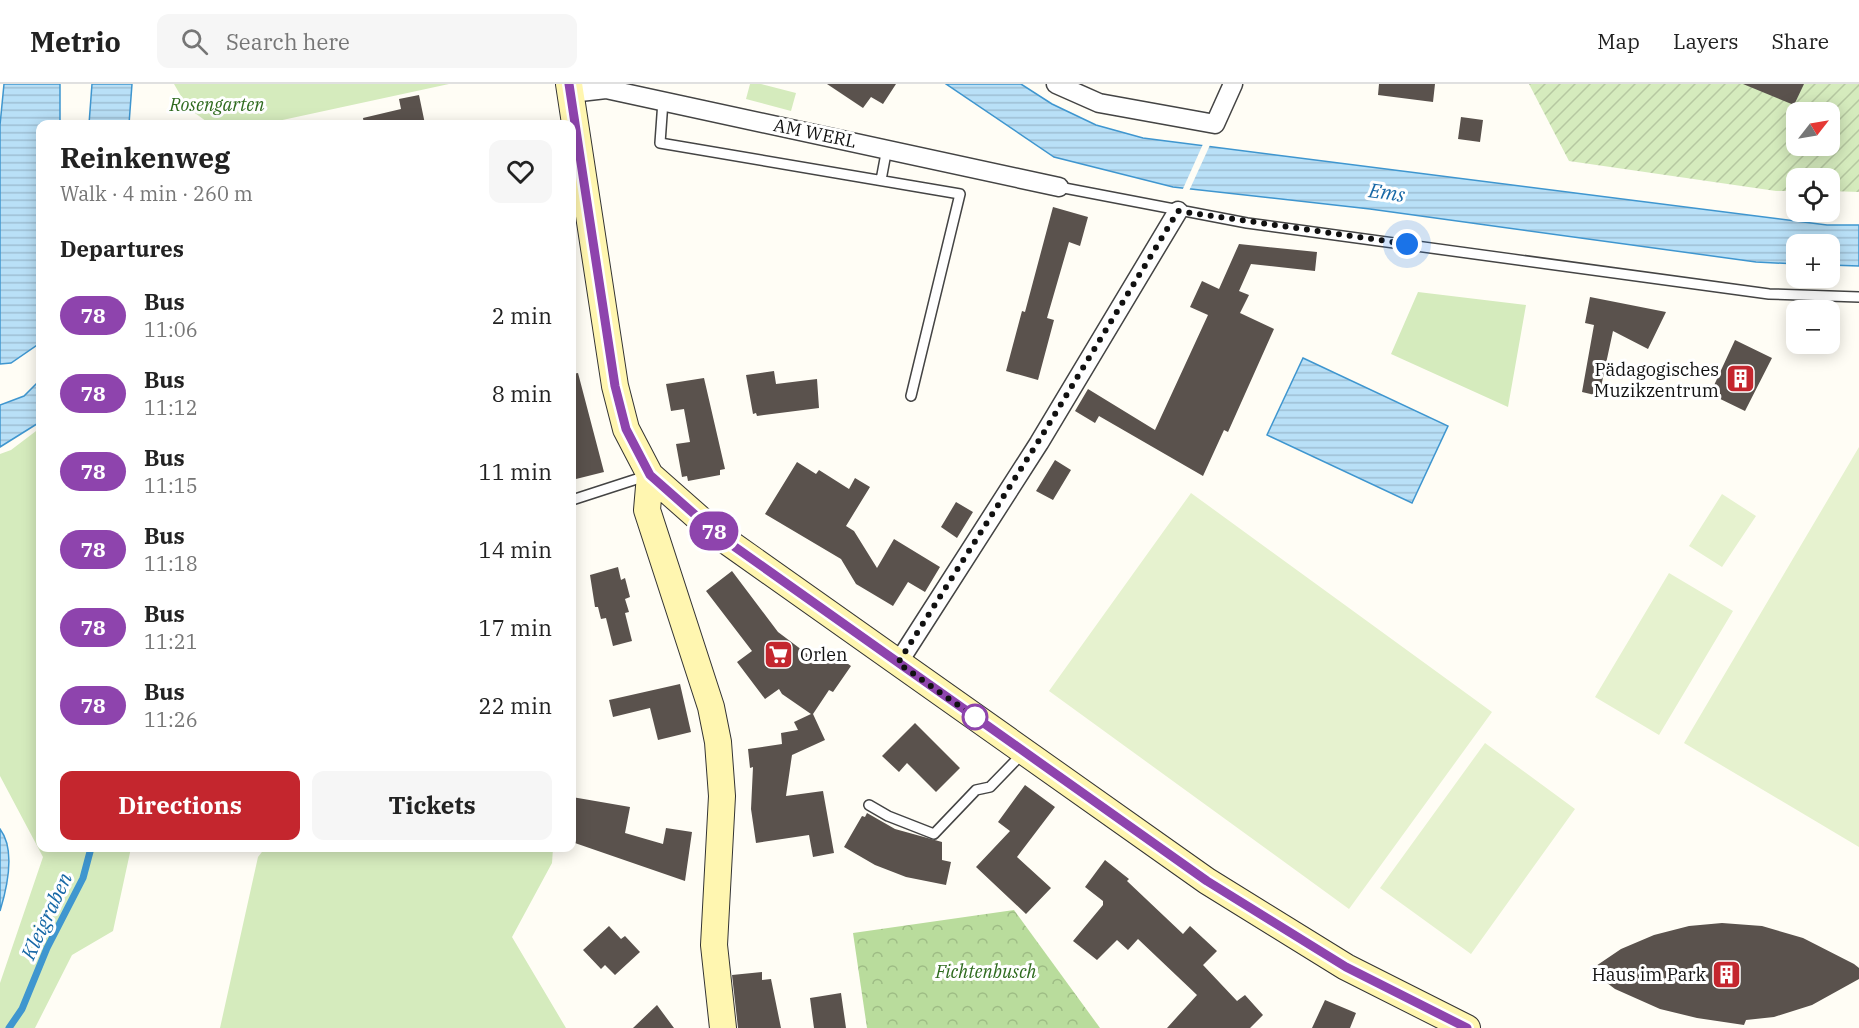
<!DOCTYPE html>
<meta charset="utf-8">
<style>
body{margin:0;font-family:"IBM Plex Serif",serif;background:#f6f6f6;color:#222;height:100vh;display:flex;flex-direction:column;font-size:22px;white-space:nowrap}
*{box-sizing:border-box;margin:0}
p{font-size:20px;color:#767676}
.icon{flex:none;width:33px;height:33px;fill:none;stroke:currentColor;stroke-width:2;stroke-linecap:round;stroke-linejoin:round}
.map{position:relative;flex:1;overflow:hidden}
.sheet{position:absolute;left:36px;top:36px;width:540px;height:732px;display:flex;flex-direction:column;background:#fff;border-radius:12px;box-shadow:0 3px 15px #0003}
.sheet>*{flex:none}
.badge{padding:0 12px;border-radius:20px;font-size:21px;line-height:39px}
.needle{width:39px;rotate:59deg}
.fabs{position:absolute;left:1786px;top:18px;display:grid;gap:12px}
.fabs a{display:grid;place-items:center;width:54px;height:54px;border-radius:12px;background:#fff;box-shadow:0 3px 15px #0003;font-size:30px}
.you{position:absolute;width:30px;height:30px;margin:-15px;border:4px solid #fff;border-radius:50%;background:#1a73e8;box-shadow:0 0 0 9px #1a73e833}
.map>.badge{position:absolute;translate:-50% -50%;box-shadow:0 0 0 3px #fff}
h2{padding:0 24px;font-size:22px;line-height:54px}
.round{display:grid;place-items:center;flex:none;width:63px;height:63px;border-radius:12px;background:#f6f6f6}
.overview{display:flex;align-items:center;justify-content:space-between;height:102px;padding:0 24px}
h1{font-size:28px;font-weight:700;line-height:45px}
.cta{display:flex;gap:12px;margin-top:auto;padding:12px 24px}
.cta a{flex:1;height:69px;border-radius:12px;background:#c4262e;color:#fff;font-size:24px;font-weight:700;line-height:69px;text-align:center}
.cta a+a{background:#f6f6f6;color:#222}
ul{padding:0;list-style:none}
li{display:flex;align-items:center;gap:18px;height:78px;padding:0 24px}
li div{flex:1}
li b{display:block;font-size:22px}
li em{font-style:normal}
li .badge{min-width:66px;font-weight:700;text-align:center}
header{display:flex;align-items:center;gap:36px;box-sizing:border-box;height:84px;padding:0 30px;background:#fff;border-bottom:2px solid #e0e0e0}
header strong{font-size:28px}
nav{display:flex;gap:33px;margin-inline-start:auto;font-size:21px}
.search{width:420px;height:54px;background:#f6f6f6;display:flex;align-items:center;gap:15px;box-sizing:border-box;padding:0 21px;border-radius:12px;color:#767676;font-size:22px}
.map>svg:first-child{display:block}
</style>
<header>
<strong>Metrio</strong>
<div class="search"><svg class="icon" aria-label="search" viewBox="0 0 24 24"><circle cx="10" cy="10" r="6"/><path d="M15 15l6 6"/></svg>Search here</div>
<nav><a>Map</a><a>Layers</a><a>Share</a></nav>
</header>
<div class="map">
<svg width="1859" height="944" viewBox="0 0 1859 944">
<defs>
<pattern id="forest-crowns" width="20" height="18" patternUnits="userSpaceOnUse" patternTransform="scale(1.5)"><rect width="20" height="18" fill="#b9dc9c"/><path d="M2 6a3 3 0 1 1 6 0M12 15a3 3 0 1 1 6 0" fill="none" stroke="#9ebc85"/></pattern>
<pattern id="garden-furrows" width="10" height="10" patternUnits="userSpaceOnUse" patternTransform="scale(1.5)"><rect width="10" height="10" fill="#d5ebbd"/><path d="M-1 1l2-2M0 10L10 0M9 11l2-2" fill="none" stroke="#b6c8a1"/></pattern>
<pattern id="water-rules" width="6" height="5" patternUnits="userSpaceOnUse" patternTransform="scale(1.5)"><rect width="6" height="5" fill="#b9e0f7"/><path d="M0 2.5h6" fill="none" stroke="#9ebfd3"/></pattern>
</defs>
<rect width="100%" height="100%" fill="#fffdf5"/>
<path fill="#d5ebbd" d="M174 0H449L264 40H210L188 24Z
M750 0H761L796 9 791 27 746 15Z
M1418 208 1526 221 1508 323 1391 270Z
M40 344V764H131L113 847 72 871 35 944H0V899L43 773 0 692V370L11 366Z
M265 764H553L552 779 512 853 566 944H220L258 773Z"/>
<path fill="url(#forest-crowns)" d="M1014 826 1100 944H867L853 849Z"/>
<path fill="url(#garden-furrows)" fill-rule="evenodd" d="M1529 0H1859V108L1830 107V94H1797V107H1776L1569 77ZM1797 28H1830V62H1797Z"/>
<path fill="#e6f2cf" d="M1859 363V763L1684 659Z
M1191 409 1492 628 1349 825 1049 607Z
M1722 410 1756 432 1722 483 1689 462Z
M1669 489 1733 527 1659 651 1595 613Z
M1485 659 1575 725 1471 870 1380 804Z"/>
<path fill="url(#water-rules)" stroke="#3f96cf" stroke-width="1.5" d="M4 0H60V40H40V259L11 279 0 280V41Z
M92 0H132L129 40H89Z
M946 0H1021L1052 20 1096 41 1143 54 1827 141H1859V182L1830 181V160H1797V180L1756 178 1370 125 1173 103 1054 73Z
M1303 274 1448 342 1412 419 1267 351Z
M40 296V338L0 363V321L24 312Z
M0 745C16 766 7 804 0 827Z"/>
<path fill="#fffdf5" d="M1203 60 1210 61 1189 107H1182Z"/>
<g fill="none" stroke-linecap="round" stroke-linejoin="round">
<path stroke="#3f96cf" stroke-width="7" d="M9 944 22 925 47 864 83 794 91 764"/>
</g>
<path fill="#5a524d" d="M827 0H896L883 20 871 13 863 24Z
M1379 0H1435L1433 18 1378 11Z
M1743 0H1804L1794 21Z
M419 11 425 40H364L363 34 401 25 399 15Z
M1461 33 1483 36 1480 58 1458 55Z
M1053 123 1088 133 1080 162 1069 158 1047 234 1054 236 1038 296 1006 287 1022 227 1025 228Z
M1239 160 1317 168 1315 187 1251 180 1239 207 1249 211 1240 229 1274 245 1228 348 1224 346 1203 392 1099 332 1095 339 1075 327 1088 305 1155 346 1208 231 1190 223 1202 197 1219 205Z
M1590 213 1666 228 1648 265 1613 247 1599 312 1582 308 1594 241 1585 239Z
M1735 256 1772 274 1745 327 1710 310Z
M774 287 776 300 817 295 819 324 757 332 756 329 753 330 746 291Z
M578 289 604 388 572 396V290Z
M704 294 725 385 720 386V391L688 397 687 392 682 393 676 360 690 358 684 325 671 327 666 300Z
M1055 376 1071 386 1053 416 1036 407Z
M797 378 816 390 819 386 849 405 855 394 870 403 846 442 854 447 877 484 894 455 940 483 925 508 908 498 893 522 856 500 841 475 765 430Z
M956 418 973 428 957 454 941 443Z
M618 483 621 496 625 494 630 513 625 515 629 528 625 529 632 557 613 562 606 534 601 535 598 523H595L590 491Z
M732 487 778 548 814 575 823 562 851 582 833 608 829 606 813 630 825 656 792 671 786 712 823 707 834 769 813 773 809 751 756 759 751 725 753 683 750 684 748 665 782 660 781 649 798 646 794 638 811 630 782 610 779 605 765 615 737 578 752 567 706 507Z
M680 600 691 648 658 656 650 624 613 633 609 616Z
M915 639 960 684 936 708 907 679 899 688 882 672Z
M1025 701 1055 723 1017 773 1051 804 1026 830 976 783 1010 747 998 738Z
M572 713 630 723 625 749 663 760 666 744 692 748 685 797 572 758Z
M867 729 895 745 942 758V776L951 778 946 801 906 793 875 781 844 763 862 732 865 733Z
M1105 776 1129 795 1127 797 1183 850 1190 842 1217 867 1203 881 1237 917 1245 911 1263 931 1250 944H1167L1197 911 1138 855 1128 866 1117 856 1097 876 1073 857 1103 821V817L1085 803Z
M1722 839 1762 842 1803 854 1854 880 1859 884V895L1812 921 1774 933 1746 936 1744 941 1697 934 1660 925 1615 905 1590 886 1621 865 1654 851 1689 842Z
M609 842 621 855 625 852 640 868 615 891 605 881 601 885 583 866Z
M762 888V896L771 895 781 944H738L732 891Z
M841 909 846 944H814L810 914Z
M1325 916 1356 929 1350 944H1312Z
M657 921 674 944H633Z"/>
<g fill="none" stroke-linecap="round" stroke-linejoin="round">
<defs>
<path id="service" d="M663 17 660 59 960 110 911 312
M881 96 887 64
M1059 103 1247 139 1769 210 1859 213
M572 416 646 392
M869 721 888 732 934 750 976 706 990 703 1023 669"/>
<path id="minor" d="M1056 0 1099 19 1215 40 1233 0
M571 9 606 5 1059 103
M898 579 1039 359 1178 127"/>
<path id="secondary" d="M569 0 615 302 626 345 650 391 718 451 1207 797 1346 883 1467 944
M650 391 647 426 711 623 718 658 722 712 714 861 723 944"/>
</defs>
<use href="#service" stroke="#444" stroke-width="12"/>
<use href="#minor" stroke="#444" stroke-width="21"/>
<use href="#secondary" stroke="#333" stroke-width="28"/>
<use href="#service" stroke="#fff" stroke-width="9"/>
<use href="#minor" stroke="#fff" stroke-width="18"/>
<use href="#secondary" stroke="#fff6b0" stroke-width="26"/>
</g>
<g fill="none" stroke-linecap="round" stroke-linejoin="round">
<defs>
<path id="line" d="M569 0 615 302 626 345 650 391 718 451 1207 797 1346 883 1467 944"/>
</defs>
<use href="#line" stroke="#fff" stroke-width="14"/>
<use href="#line" stroke="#8e44ad" stroke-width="9"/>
<path stroke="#111" stroke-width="6" stroke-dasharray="0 10.8" d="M975 633 898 579 1038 358 1178 127 1407 160"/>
</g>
<defs>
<symbol id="building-square" viewBox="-11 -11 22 22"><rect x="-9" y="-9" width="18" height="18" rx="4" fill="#c4262e" stroke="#fff"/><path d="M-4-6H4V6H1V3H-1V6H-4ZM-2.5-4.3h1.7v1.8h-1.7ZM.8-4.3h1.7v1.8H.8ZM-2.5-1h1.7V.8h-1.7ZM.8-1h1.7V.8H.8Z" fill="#fff"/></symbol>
<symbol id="supermarket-square" viewBox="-11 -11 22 22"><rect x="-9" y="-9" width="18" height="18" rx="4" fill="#c4262e" stroke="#fff"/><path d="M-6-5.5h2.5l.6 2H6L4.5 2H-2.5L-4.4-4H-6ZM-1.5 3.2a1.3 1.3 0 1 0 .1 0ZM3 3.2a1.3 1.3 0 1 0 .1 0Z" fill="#fff"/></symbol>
</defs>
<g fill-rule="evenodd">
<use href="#building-square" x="1724" y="278" width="33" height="33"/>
<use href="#supermarket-square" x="762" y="554" width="33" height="33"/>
<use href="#building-square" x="1710" y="874" width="33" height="33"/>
</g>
<circle fill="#fff" stroke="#8e44ad" stroke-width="3" cx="975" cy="633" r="12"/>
<g text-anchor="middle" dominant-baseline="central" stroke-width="6" stroke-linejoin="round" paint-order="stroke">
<g font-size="18" font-style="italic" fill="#2f6b1f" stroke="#fff">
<text x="217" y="20">Rosengarten</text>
<text x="986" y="887">Fichtenbusch</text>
</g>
<g font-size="18" fill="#111" stroke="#fff">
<text transform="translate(815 49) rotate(12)">AM WERL</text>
</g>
<g font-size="18" fill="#111" stroke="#fff" text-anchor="end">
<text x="1719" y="285">Pädagogisches<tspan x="1719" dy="21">Muzikzentrum</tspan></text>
<text x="800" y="570" text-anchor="start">Orlen</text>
<text x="1706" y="890">Haus im Park</text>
</g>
<g font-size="20" font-style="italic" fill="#1768a6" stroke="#fff">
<text transform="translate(1387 108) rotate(8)">Ems</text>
<text transform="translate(46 832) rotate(-65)">Kleigraben</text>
</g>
</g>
</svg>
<div class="fabs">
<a><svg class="needle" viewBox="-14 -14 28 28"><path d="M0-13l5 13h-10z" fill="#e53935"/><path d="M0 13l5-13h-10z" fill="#767676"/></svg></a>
<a><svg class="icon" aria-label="locate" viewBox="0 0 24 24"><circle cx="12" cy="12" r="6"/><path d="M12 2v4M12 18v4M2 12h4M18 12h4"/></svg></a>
<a>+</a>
<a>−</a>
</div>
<div class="you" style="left:1407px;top:160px"></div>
<b class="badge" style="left:714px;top:447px;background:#8e44ad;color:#fff">78</b>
<section class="sheet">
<div class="overview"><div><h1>Reinkenweg</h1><p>Walk · 4 min · 260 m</p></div><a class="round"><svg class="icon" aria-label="heart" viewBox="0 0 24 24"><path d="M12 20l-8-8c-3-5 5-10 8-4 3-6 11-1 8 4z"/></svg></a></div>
<h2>Departures</h2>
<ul>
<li><span class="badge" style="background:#8e44ad;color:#fff">78</span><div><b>Bus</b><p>11:06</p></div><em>2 min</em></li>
<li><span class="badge" style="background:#8e44ad;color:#fff">78</span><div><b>Bus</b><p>11:12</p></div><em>8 min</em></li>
<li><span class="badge" style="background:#8e44ad;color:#fff">78</span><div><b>Bus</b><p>11:15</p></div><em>11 min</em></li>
<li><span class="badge" style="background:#8e44ad;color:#fff">78</span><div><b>Bus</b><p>11:18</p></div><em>14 min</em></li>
<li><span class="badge" style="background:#8e44ad;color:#fff">78</span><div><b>Bus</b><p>11:21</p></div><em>17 min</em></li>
<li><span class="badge" style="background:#8e44ad;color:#fff">78</span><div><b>Bus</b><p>11:26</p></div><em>22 min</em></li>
</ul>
<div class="cta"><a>Directions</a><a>Tickets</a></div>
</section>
</div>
